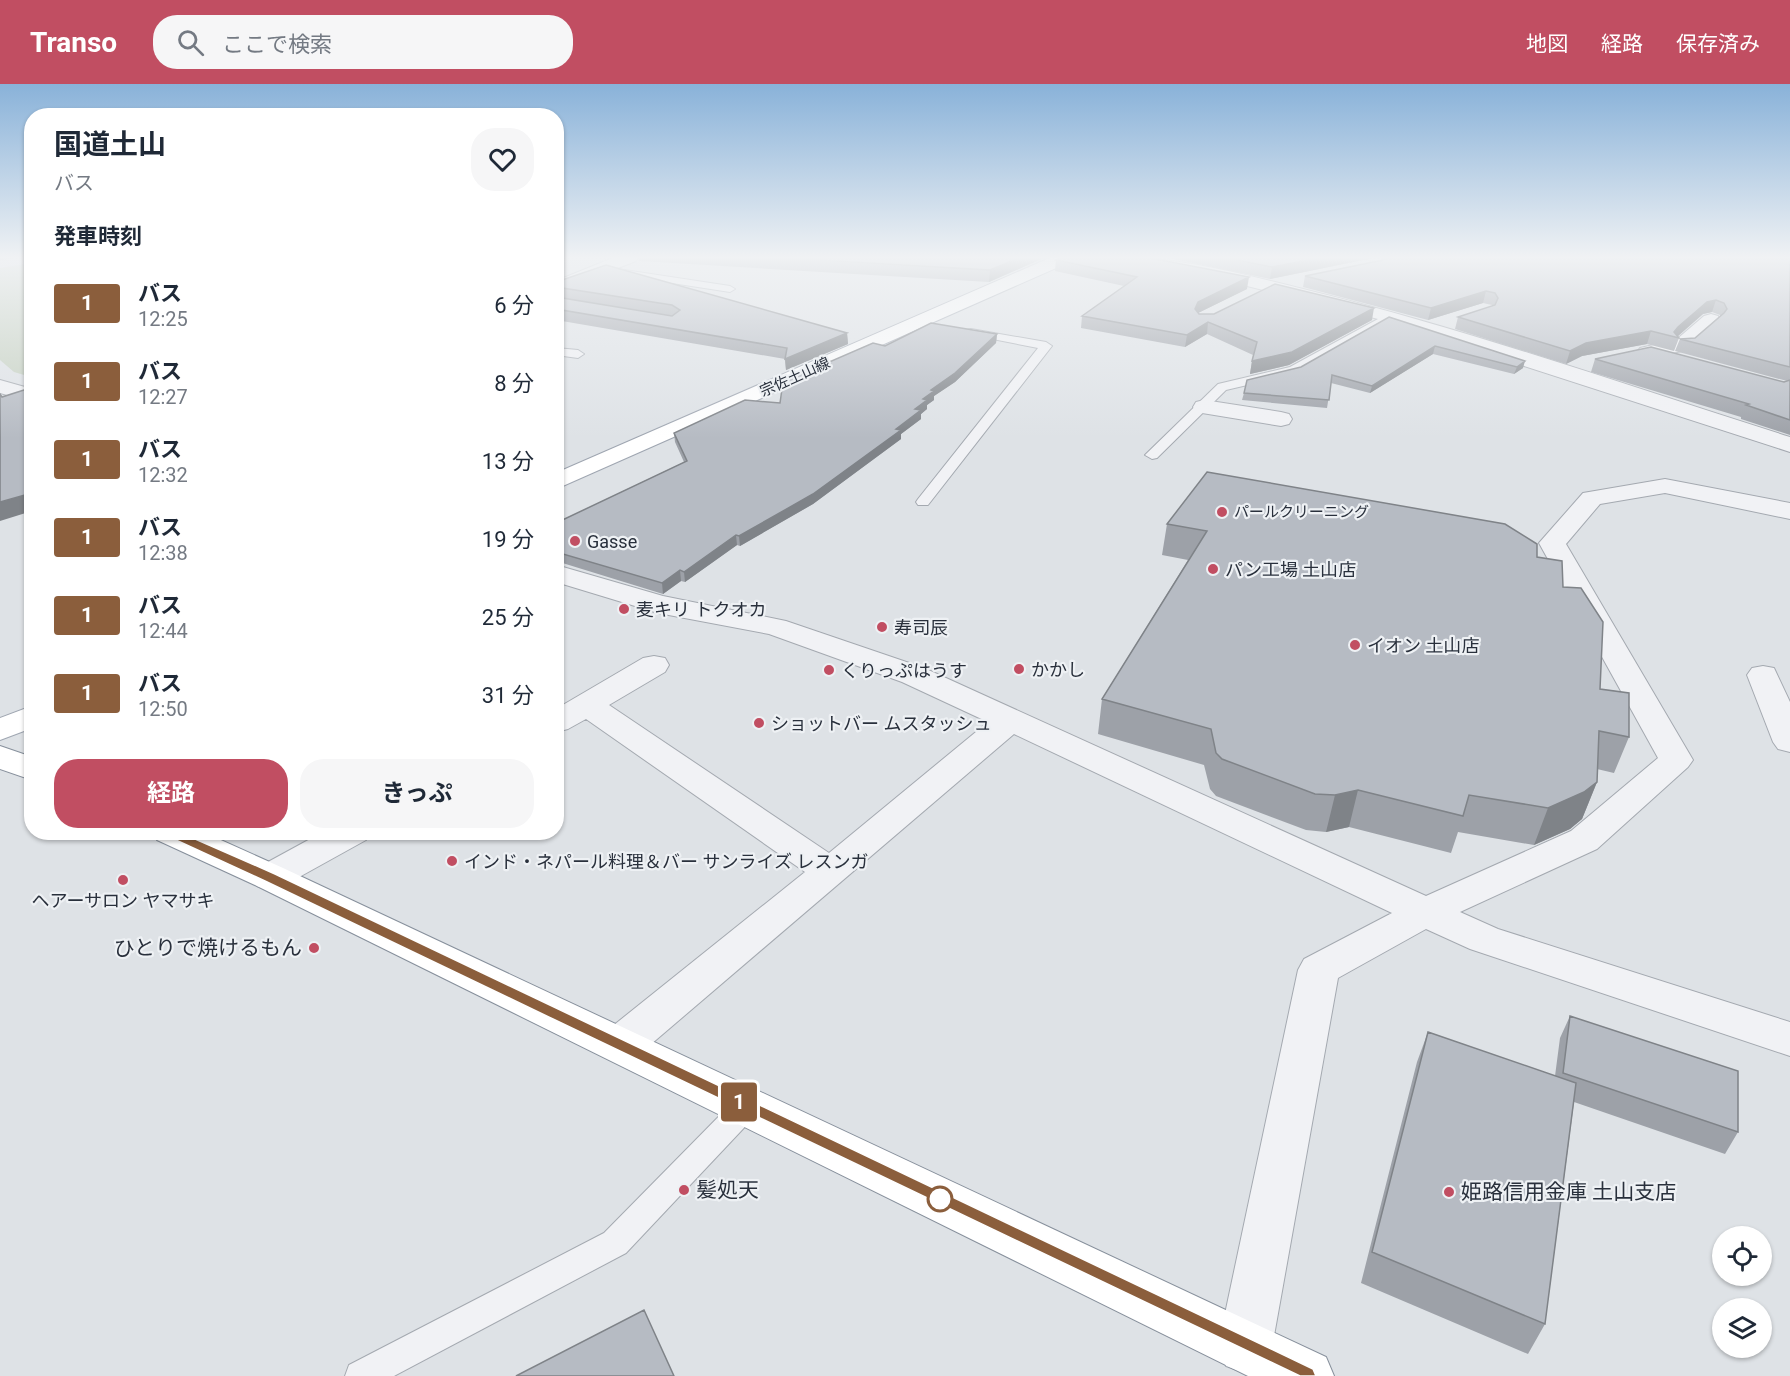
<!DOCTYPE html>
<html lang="ja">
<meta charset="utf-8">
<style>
body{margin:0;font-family:Roboto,"Noto Sans JP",sans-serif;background:#f6f6f7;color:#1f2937;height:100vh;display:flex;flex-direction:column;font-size:22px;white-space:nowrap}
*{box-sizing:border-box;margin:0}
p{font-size:20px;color:#747a83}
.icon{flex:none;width:33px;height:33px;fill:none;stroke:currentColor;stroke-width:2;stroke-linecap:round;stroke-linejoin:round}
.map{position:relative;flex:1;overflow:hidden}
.side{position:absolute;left:24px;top:24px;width:540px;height:732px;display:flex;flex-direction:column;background:#fff;border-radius:24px;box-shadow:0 2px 4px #0004}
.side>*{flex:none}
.badge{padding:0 12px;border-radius:4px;font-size:21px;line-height:39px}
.tools{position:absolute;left:1712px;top:1142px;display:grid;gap:12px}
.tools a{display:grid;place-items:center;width:60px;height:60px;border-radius:50%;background:#fff;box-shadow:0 2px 4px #0004;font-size:30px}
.map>.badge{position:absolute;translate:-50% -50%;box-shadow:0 0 0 3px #fff}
h2{padding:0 30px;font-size:22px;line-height:54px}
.round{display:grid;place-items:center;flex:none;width:63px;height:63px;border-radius:24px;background:#f6f6f7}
.summary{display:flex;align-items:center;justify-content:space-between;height:102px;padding:0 30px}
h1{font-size:28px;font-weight:700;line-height:45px}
.action{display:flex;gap:12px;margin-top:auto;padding:12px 30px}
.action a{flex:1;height:69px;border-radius:24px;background:#c14e62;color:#fff;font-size:24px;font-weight:700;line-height:69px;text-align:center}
.action a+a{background:#f6f6f7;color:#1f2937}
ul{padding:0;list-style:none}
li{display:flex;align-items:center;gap:18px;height:78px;padding:0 30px}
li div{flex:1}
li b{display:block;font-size:22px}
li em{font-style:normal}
li .badge{min-width:66px;font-weight:700;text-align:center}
header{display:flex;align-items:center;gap:36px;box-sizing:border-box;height:84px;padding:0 30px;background:#c14e62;color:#fff}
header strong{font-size:28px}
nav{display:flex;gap:33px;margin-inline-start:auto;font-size:21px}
.search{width:420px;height:54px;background:#f6f6f7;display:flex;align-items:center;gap:15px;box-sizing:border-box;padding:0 21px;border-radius:24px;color:#747a83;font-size:22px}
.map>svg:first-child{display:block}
</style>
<header>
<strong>Transo</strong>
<div class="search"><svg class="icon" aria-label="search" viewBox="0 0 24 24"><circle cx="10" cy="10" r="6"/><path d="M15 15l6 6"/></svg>ここで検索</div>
<nav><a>地図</a><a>経路</a><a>保存済み</a></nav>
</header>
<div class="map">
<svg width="1790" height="1292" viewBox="0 0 1790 1292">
<rect width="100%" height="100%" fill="#dee2e6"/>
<path fill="#c5d0c0" d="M31 179H32L31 293 14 288 0 276V184Z"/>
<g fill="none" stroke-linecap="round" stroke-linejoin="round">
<defs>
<path id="service" d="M618 185 730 202 735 205 730 208 614 190 613 188Z
M1389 229 1393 230V234L1298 289 1226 306 1157 374 1152 375 1145 371 1218 300 1290 283Z
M971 245 1046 258 1052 262 928 421H918L916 418 918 415 1038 264 967 250V246Z
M556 264 578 266 584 270 578 274 556 271Z
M747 1011 757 1014 761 1022 757 1030 626 1169 394 1292H345L349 1281 604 1149 737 1014Z"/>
<path id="minor" d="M615 173H638L636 177 556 208V197Z
M1115 173C1182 173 1246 191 1311 207 1473 247 1631 303 1790 353V368L1382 236 1219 195 1123 178Z
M1711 230 1718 232 1720 236 1697 258 1790 277V289L1682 267 1647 274 1640 272 1637 268 1640 264 1676 256 1704 232Z
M0 296 32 305V318L0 309Z
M1204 316 1281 328 1289 330 1292 335 1289 340 1281 342 1196 328 1193 323 1196 318Z
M1665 395 1790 419V435L1665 409 1600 420 1566 460 1693 676 1688 683 1597 765 1460 828 1498 845 1790 938V972L1470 865 1426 845 1338 894 1272 1263 1264 1282 1245 1289 1226 1282 1218 1263 1298 886 1304 875 1392 829 1014 650 636 973 620 978 604 973 598 961 604 949 805 788 586 635 568 645 556 648V625L643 574 654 572 665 574 669 581 665 588 609 621 829 769 988 638 902 598 769 550 658 529 556 498V481L663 512 786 537 924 584 1426 812 1571 747 1658 674 1539 459 1583 409Z
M1763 582 1774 584 1790 618V668L1778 665 1773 658 1747 591 1752 584Z
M323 748H371L366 756 283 802 270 806 257 802 251 793 257 784Z"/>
<path id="primary" d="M1052 173H1074L1072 177 556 405V389Z
M32 622V644L0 656V634Z"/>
<path id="trunk" d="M0 662 32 673V696L0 685Z
M152 748H203L283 784 1326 1273 1334 1292H1248L257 802 157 756Z"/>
</defs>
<use href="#service" stroke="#a4a9b0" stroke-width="2"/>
<use href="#minor" stroke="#a4a9b0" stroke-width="2"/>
<use href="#primary" stroke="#9fa6b1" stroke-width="2"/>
<use href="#trunk" stroke="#87909c" stroke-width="2"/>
<use href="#service" fill="#f1f2f5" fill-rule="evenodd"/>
<use href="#minor" fill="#f1f2f5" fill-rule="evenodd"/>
<use href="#primary" fill="#fff" fill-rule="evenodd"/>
<use href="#trunk" fill="#fff" fill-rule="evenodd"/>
</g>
<path fill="#9da1a8" d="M638 173H1046L989 198 639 177Z
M1164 173H1371L1368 175 1270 195Z
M1790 173V351L1741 335V333L1591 288 1595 275 1784 298 1787 297 1675 267 1680 255 1695 254 1720 232V231L1712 228 1703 230 1677 252 1679 254 1674 267 1647 260 1582 272 1566 280 1455 245 1458 233 1492 222V221L1483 219 1428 236 1303 203 1305 192 1383 176Z
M1056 176 1247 205 1198 229 1199 230 1372 236 1289 281 1250 290 1253 271 1207 250 1185 263 1081 244 1082 232 1124 202 1055 187Z
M556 198 847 249 848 260 786 286 785 275 556 236Z
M1389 233 1523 284 1514 290 1433 270 1370 309 1331 299 1327 324 1242 316 1244 309 1301 283Z
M997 250 996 259 955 298 934 312V316L927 321V325L921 330V335L901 350V355L813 420 740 462 737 461 685 498 681 497 663 510 556 477V439L684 378 675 358 674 349 780 319 885 262Z
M1167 440 1537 473 1563 503 1600 605 1629 653 1614 689 1597 685V698L1582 735 1570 745 1534 761 1458 748 1451 769 1349 743 1326 748 1306 746 1216 712 1210 705 1204 681 1098 650 1102 615 1188 476 1162 471Z
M1570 932 1738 1048 1725 1070 1574 1018 1545 1240 1528 1270 1361 1199 1417 978 1428 948 1555 992 1560 954Z"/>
<path fill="#7f8388" d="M0 173H19L0 176Z
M1021 173H1046L989 198 990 186Z
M1323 173H1371L1368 175 1270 195 1272 183Z
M1249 193 1247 205 1196 230 1195 225 1198 218Z
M1486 207 1483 219 1428 236 1431 224Z
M1716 216 1712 228 1703 230 1676 254 1674 248 1678 243 1707 218Z
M1374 224 1372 236 1289 281 1250 290 1252 277Z
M1208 238 1207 250 1185 263 1187 251Z
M1651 247 1647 260 1582 272 1566 280 1570 267 1586 259Z
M847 249 848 260 786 286 785 275Z
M997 250 996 259 955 298 934 312V316L927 321V325L921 330V335L901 350V355L813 420 740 462 739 452 896 345 931 306Z
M1435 262 1433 270 1370 309 1372 302Z
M1525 277 1523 284 1514 290 1517 283Z
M32 409V427L0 437V418Z
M736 451 737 461 685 498 684 488Z
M680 486 681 497 663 510 662 499Z
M1597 698 1582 735 1570 745 1534 761 1548 724Z
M1358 706 1349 743 1326 748 1335 711Z"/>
<path fill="#b6bbc3" stroke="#7f8388" stroke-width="1.5" d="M765 173H1021L990 186Z
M1062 173H1145L1249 193 1198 218 1195 225 1199 230H1214L1275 200 1374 224 1292 268 1252 277 1257 258 1208 238 1187 251 1082 232 1137 193 1056 176Z
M1221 173H1323L1272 183Z
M1387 173H1790V283L1680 255 1695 254 1724 229 1727 225 1724 219 1716 216 1707 218 1678 243 1674 248 1679 254 1651 247 1586 259 1570 267 1458 233 1495 221 1498 214 1495 209 1486 207 1431 224 1305 192 1383 176Z
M606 181 847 249 785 275 787 264 556 225V213L672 232 680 226 672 221 556 203V198Z
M1389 233 1525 277 1517 283 1435 262 1372 302 1332 291 1329 316 1244 309 1247 296 1301 283Z
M931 239 997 250 955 289 931 306 934 307 923 315 927 316 915 325 921 326 896 345 901 346 813 410 739 452 736 451 684 488 680 486 662 499 556 468V439L687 377 674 349 745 316 780 319 783 298 873 259 885 262Z
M1651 263 1784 298 1790 296V336L1746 321 1749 320 1595 275Z
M27 305 32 306V409L0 418V310L2 313Z
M1207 388 1505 440 1537 460V473L1562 477 1563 503 1581 504 1603 538 1600 605 1629 609V653L1599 647 1597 698 1584 708 1548 724 1469 711 1463 732 1358 706 1335 711 1315 710 1222 675 1216 669 1211 645 1102 615 1207 447 1167 440Z
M1570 932 1738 987V1048L1563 989Z
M1428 948 1576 999 1545 1240 1372 1168Z
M644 1226 674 1292H516Z"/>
<linearGradient id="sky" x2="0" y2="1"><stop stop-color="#89b2d9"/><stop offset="0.49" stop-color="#f0f2f4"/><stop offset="1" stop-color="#f0f2f4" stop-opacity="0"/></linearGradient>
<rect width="1790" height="354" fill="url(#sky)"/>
<path fill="#8b5e3c" stroke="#fff" stroke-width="1.5" d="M170 744 275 790 1313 1285 1316 1292H1300L553 935 265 797 165 751 163 748Z"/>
<g fill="#c14e62" stroke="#eef1f4" stroke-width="2">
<circle cx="1222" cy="428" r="6"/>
<circle cx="575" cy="457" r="6"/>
<circle cx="1213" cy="485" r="6"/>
<circle cx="624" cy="525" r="6"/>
<circle cx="882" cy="543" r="6"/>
<circle cx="1355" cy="561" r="6"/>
<circle cx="1019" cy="585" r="6"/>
<circle cx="829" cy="586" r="6"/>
<circle cx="759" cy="639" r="6"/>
<circle cx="452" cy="777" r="6"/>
<circle cx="123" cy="796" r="6"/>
<circle cx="314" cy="864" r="6"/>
<circle cx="684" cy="1106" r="6"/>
<circle cx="1449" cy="1108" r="6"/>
</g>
<circle fill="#fff" stroke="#8b5e3c" stroke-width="3" cx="940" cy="1115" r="12"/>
<g text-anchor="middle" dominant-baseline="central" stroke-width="4.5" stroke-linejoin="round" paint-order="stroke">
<g font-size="15" fill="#29303c" stroke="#eef1f4">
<text transform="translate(795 293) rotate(-24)">宗佐土山線</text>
</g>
<g font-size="15" fill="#29303c" stroke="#eef1f4" text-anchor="start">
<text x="1234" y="428">パールクリーニング</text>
</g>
<g font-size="18" fill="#29303c" stroke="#eef1f4" text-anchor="start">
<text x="587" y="457">Gasse</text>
<text x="1225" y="485">パン工場 土山店</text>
<text x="636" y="525">麦キリ トクオカ</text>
<text x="894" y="543">寿司辰</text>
<text x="1367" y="561">イオン 土山店</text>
<text x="1031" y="585">かかし</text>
<text x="841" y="586">くりっぷはうす</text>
<text x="771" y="639">ショットバー ムスタッシュ</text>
<text x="464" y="777">インド・ネパール料理＆バー サンライズ レスンガ</text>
<text x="123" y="816" text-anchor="middle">ヘアーサロン ヤマサキ</text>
</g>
<g font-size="21" fill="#29303c" stroke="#eef1f4" text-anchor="start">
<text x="302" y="864" text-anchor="end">ひとりで焼けるもん</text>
<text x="696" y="1106">髪処天</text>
<text x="1461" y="1108">姫路信用金庫 土山支店</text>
</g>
</g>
</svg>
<div class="tools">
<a><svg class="icon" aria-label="locate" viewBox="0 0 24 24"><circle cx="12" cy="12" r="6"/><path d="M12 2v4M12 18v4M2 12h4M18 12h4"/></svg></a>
<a><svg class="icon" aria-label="layers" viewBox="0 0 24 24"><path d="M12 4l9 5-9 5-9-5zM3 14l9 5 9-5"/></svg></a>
</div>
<b class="badge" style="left:739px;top:1018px;background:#8b5e3c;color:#fff">1</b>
<section class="side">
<div class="summary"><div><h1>国道土山</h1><p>バス</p></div><a class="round"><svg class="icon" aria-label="heart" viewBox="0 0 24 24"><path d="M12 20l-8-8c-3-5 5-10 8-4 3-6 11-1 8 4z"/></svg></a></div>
<h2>発車時刻</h2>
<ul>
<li><span class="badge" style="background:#8b5e3c;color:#fff">1</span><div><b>バス</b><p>12:25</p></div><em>6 分</em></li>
<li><span class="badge" style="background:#8b5e3c;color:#fff">1</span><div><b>バス</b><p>12:27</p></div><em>8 分</em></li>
<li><span class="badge" style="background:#8b5e3c;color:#fff">1</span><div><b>バス</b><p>12:32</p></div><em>13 分</em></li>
<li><span class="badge" style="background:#8b5e3c;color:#fff">1</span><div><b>バス</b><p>12:38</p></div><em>19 分</em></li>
<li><span class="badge" style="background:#8b5e3c;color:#fff">1</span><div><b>バス</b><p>12:44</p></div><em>25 分</em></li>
<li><span class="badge" style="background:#8b5e3c;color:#fff">1</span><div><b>バス</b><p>12:50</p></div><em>31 分</em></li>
</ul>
<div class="action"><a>経路</a><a>きっぷ</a></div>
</section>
</div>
